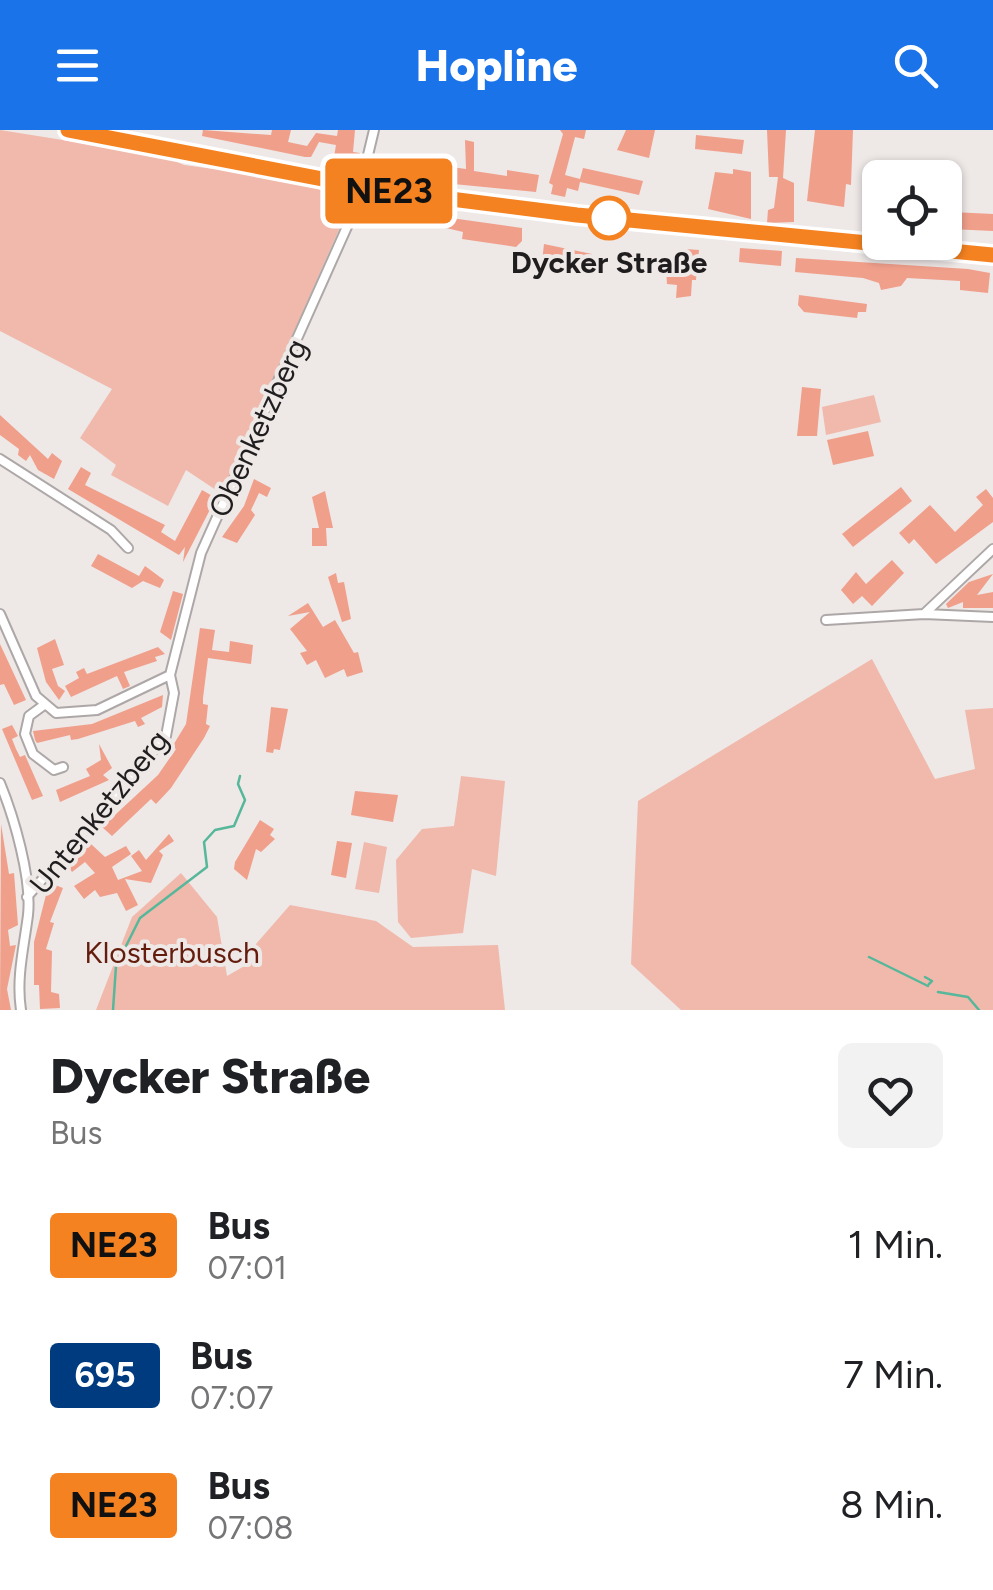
<!DOCTYPE html>
<html lang="de">
<meta charset="utf-8">
<style>
body{margin:0;font-family:Figtree,sans-serif;background:#f2f2f2;color:#202124;height:100vh;display:flex;flex-direction:column;font-size:38px;white-space:nowrap}
*{box-sizing:border-box;margin:0}
p{font-size:32px;color:#757577}
.icon{flex:none;width:55px;height:55px;fill:none;stroke:currentColor;stroke-width:2;stroke-linecap:round;stroke-linejoin:round}
.map{position:relative;height:880px;overflow:hidden}
.side{display:flex;flex-direction:column;background:#fff;flex:1}
.side>*{flex:none}
.badge{padding:0 20px;border-radius:8px;font-size:35px;line-height:65px}
.controls{position:absolute;left:862px;top:30px;display:grid;gap:20px}
.controls a{display:grid;place-items:center;width:100px;height:100px;border-radius:15px;background:#fff;box-shadow:0 2px 8px #0004;font-size:50px}
.map>.badge{position:absolute;translate:-50% -50%;box-shadow:0 0 0 5px #fff}
.round{display:grid;place-items:center;flex:none;width:105px;height:105px;border-radius:15px;background:#f2f2f2}
.head{display:flex;align-items:center;justify-content:space-between;height:170px;padding:0 50px}
h1{font-size:48px;font-weight:800;line-height:75px}
ul{padding:0;list-style:none}
li{display:flex;align-items:center;gap:30px;height:130px;padding:0 50px}
li div{flex:1}
li b{display:block;font-size:38px}
li em{font-style:normal}
li .badge{min-width:110px;font-weight:700;text-align:center}
header{display:flex;justify-content:space-between;align-items:center;height:130px;padding:0 50px;background:#1a73e8;color:#fff;font-size:45px;font-weight:800}
.map>svg:first-child{display:block}
</style>
<header><svg class="icon" aria-label="menu" viewBox="0 0 24 24"><path d="M4 6h16M4 12h16M4 18h16"/></svg>Hopline<svg class="icon" aria-label="search" viewBox="0 0 24 24"><circle cx="10" cy="10" r="6"/><path d="M15 15l6 6"/></svg></header>
<div class="map">
<svg width="993" height="880" viewBox="0 0 993 880">
<rect width="100%" height="100%" fill="#eee8e7"/>
<path fill="#f0b9ab" d="M0 0 163 26 184 35 272 47 349 67V77L222 364 186 340 168 376 111 345 116 335 80 308 112 259 0 201Z
M874 265 881 292 826 305 822 277Z
M872 529 935 649 975 639 965 580 993 578V880H681L631 834 638 671Z
M461 646 505 651 496 746 472 739 463 803 411 808 398 792 396 730 422 699 454 696Z
M364 712 387 717 379 763 355 759Z
M181 743 217 787 227 846 255 830 256 814 290 775 376 791 413 817 498 815 505 880H96L132 787Z"/>
<g fill="none" stroke-linecap="round" stroke-linejoin="round">
<path stroke="#56b79a" stroke-width="2.5" d="M869 827 928 856
M925 847 932 851 929 854
M938 862 968 867 979 880
M113 880 116 836 140 788 207 737 204 712 215 700 234 696 245 670 238 654 240 646"/>
</g>
<path fill="#f09f8b" d="M203 0 271 5 272 0H291L288 12 307 16 316 3 337 6 338 0H355L353 22 360 23 356 43 332 39 336 15 319 12 311 27H305L202 6Z
M560 0H586L584 9 575 7 565 45 580 49 583 38 643 51 639 65 580 52 578 61 567 58 565 67 551 64 553 55 549 53 563 4Z
M626 0H655L649 28 617 20Z
M767 0H786L783 48 794 53V92L767 93 768 80 774 78 778 47H769Z
M815 0H853L851 55 846 54 844 77 807 71Z
M696 5 744 10 742 24 695 19Z
M465 10 474 12V41L507 46V40L539 45 536 62 371 46 376 32 441 44 444 36 466 39Z
M733 39 751 42V89L708 79 715 42 733 44Z
M952 82 993 84V101L950 99Z
M444 87 522 98V111L516 117 462 109 463 102 442 97Z
M544 114 592 124 590 136 541 141Z
M740 118 782 121 781 136 739 132Z
M685 119 699 120 696 150H692L691 166 676 168 677 155 667 154 666 139H681Z
M796 128 968 139 990 143 988 163 960 160V151L907 148 901 156 881 160 879 153 863 148 795 142Z
M799 165 867 174 866 182H858L857 188 804 182 798 175Z
M802 257 821 259 817 306H797Z
M0 285 48 329 52 323 62 331 54 349 38 340 30 325 26 331 18 325 19 319 0 305Z
M868 301 874 326 833 335 827 310Z
M81 337 91 343 85 355 165 395 161 402 175 411 202 360 216 368 183 432 185 417 179 425 68 359Z
M254 349 271 358 267 367 259 363 251 380 255 385 237 413 222 407 244 376Z
M901 357 912 371 853 417 842 404Z
M986 359 993 368V392L936 434 914 409 909 414 899 403 930 375 955 402 983 375 976 367Z
M325 361 333 398H326L327 416H312V398H319L312 367Z
M98 424 139 446 145 436 164 450 160 458 143 451 132 458 91 436Z
M892 430 904 443 872 476 862 466 853 474 841 460 856 442 866 454Z
M336 443 338 453 344 452 351 489 342 492 328 447Z
M993 444 977 465 993 462V478H963V472L948 478 946 474 969 452Z
M173 461 183 464 171 510 160 502Z
M308 473 323 497 335 490 354 523 358 522 363 542 347 547 344 539 325 548 316 530 307 535 300 523 307 521 290 499 310 482 288 486Z
M200 498 215 500 212 520 229 522 230 511 253 515 251 534 208 528 203 568V574L208 575 206 594 210 596 204 608 171 658 156 674 151 669 112 706 102 697 158 645 176 619 172 617 186 594Z
M55 509 64 535 52 539 58 556 65 561 59 570 46 552 37 518Z
M0 514 26 570 14 575 4 554 0 555Z
M158 517 165 524 155 527 157 531 124 542 130 556 123 559 117 546 71 567 65 556 79 548 76 542 84 538 87 544Z
M163 565 162 577 141 588 145 594 138 597 135 591 78 609 71 610 70 605 37 613 35 610 33 601 92 594Z
M271 577 288 579 280 620 274 619 273 623 266 622Z
M12 595 18 606 12 609 16 619 20 627 25 625 43 666 32 670 2 599Z
M99 614 112 638 103 645 109 650 60 672 56 660 90 646 86 639 101 630Z
M355 661 398 665 393 692 351 685Z
M260 690 274 699 270 705 275 709 261 722 256 719 247 750 234 739 235 732Z
M1 694 9 744 14 743 18 795 8 800 10 816 16 815 7 859 11 880H0Z
M169 704 174 711 159 721 163 725 151 753 125 749 138 775 126 781 117 763 100 767 95 760 84 769 74 756 95 743 85 732 72 742 67 734 80 724 77 721 83 713 91 714 105 727 126 716 131 724 112 737 118 750 142 741 131 726 139 720 146 730Z
M337 711 352 713 346 748 331 745Z
M55 755 63 758 50 792 54 793 46 819 52 821 51 862 59 864 60 878 40 879 39 855H34V812L48 757 54 759Z"/>
<g fill="none" stroke-linecap="round" stroke-linejoin="round">
<defs>
<path id="minor" d="M67 0 380 60 637 91 993 125
M0 329 111 400 128 418
M0 484 36 566 56 583 97 580 170 545
M924 484 993 419
M826 490 924 484 993 487
M170 545 201 423 355 79 374 0
M44 575 29 586 25 604 33 624 54 640 63 637
M0 653C14 687 32 749 28 785 24 817 16 848 21 880
M27 767 166 606 174 563 170 545"/>
</defs>
<use href="#minor" stroke="#ada8a7" stroke-width="12"/>
<use href="#minor" stroke="#fff" stroke-width="8"/>
</g>
<g fill="none" stroke-linecap="round" stroke-linejoin="round">
<defs>
<path id="line" d="M68 0 380 60 577 85 993 125"/>
</defs>
<use href="#line" stroke="#fff" stroke-width="22"/>
<use href="#line" stroke="#f58220" stroke-width="15"/>
</g>
<circle fill="#fff" stroke="#f58220" stroke-width="5" cx="609" cy="88" r="20"/>
<g text-anchor="middle" dominant-baseline="central" stroke-width="8" stroke-linejoin="round" paint-order="stroke">
<g font-size="30" font-weight="bold" fill="#1f1d1d" stroke="#eee8e7">
<text x="609" y="132">Dycker Straße</text>
</g>
<g font-size="30" fill="#1f1d1d" stroke="#eee8e7">
<text transform="translate(258 298) rotate(-65)">Obenketzberg</text>
<text transform="translate(99 682) rotate(-51)">Untenketzberg</text>
</g>
<g font-size="30" fill="#641d0d" stroke="#eee8e7">
<text x="172" y="822">Klosterbusch</text>
</g>
</g>
</svg>
<div class="controls">
<a><svg class="icon" aria-label="locate" viewBox="0 0 24 24"><circle cx="12" cy="12" r="6"/><path d="M12 2v4M12 18v4M2 12h4M18 12h4"/></svg></a>
</div>
<b class="badge" style="left:389px;top:61px;background:#f58220;color:#111">NE23</b>
</div>
<section class="side">
<div class="head"><div><h1>Dycker Straße</h1><p>Bus</p></div><a class="round"><svg class="icon" aria-label="heart" viewBox="0 0 24 24"><path d="M12 20l-8-8c-3-5 5-10 8-4 3-6 11-1 8 4z"/></svg></a></div>
<ul>
<li><span class="badge" style="background:#f58220;color:#111">NE23</span><div><b>Bus</b><p>07:01</p></div><em>1 Min.</em></li>
<li><span class="badge" style="background:#003b80;color:#fff">695</span><div><b>Bus</b><p>07:07</p></div><em>7 Min.</em></li>
<li><span class="badge" style="background:#f58220;color:#111">NE23</span><div><b>Bus</b><p>07:08</p></div><em>8 Min.</em></li>
</ul>
</section>
